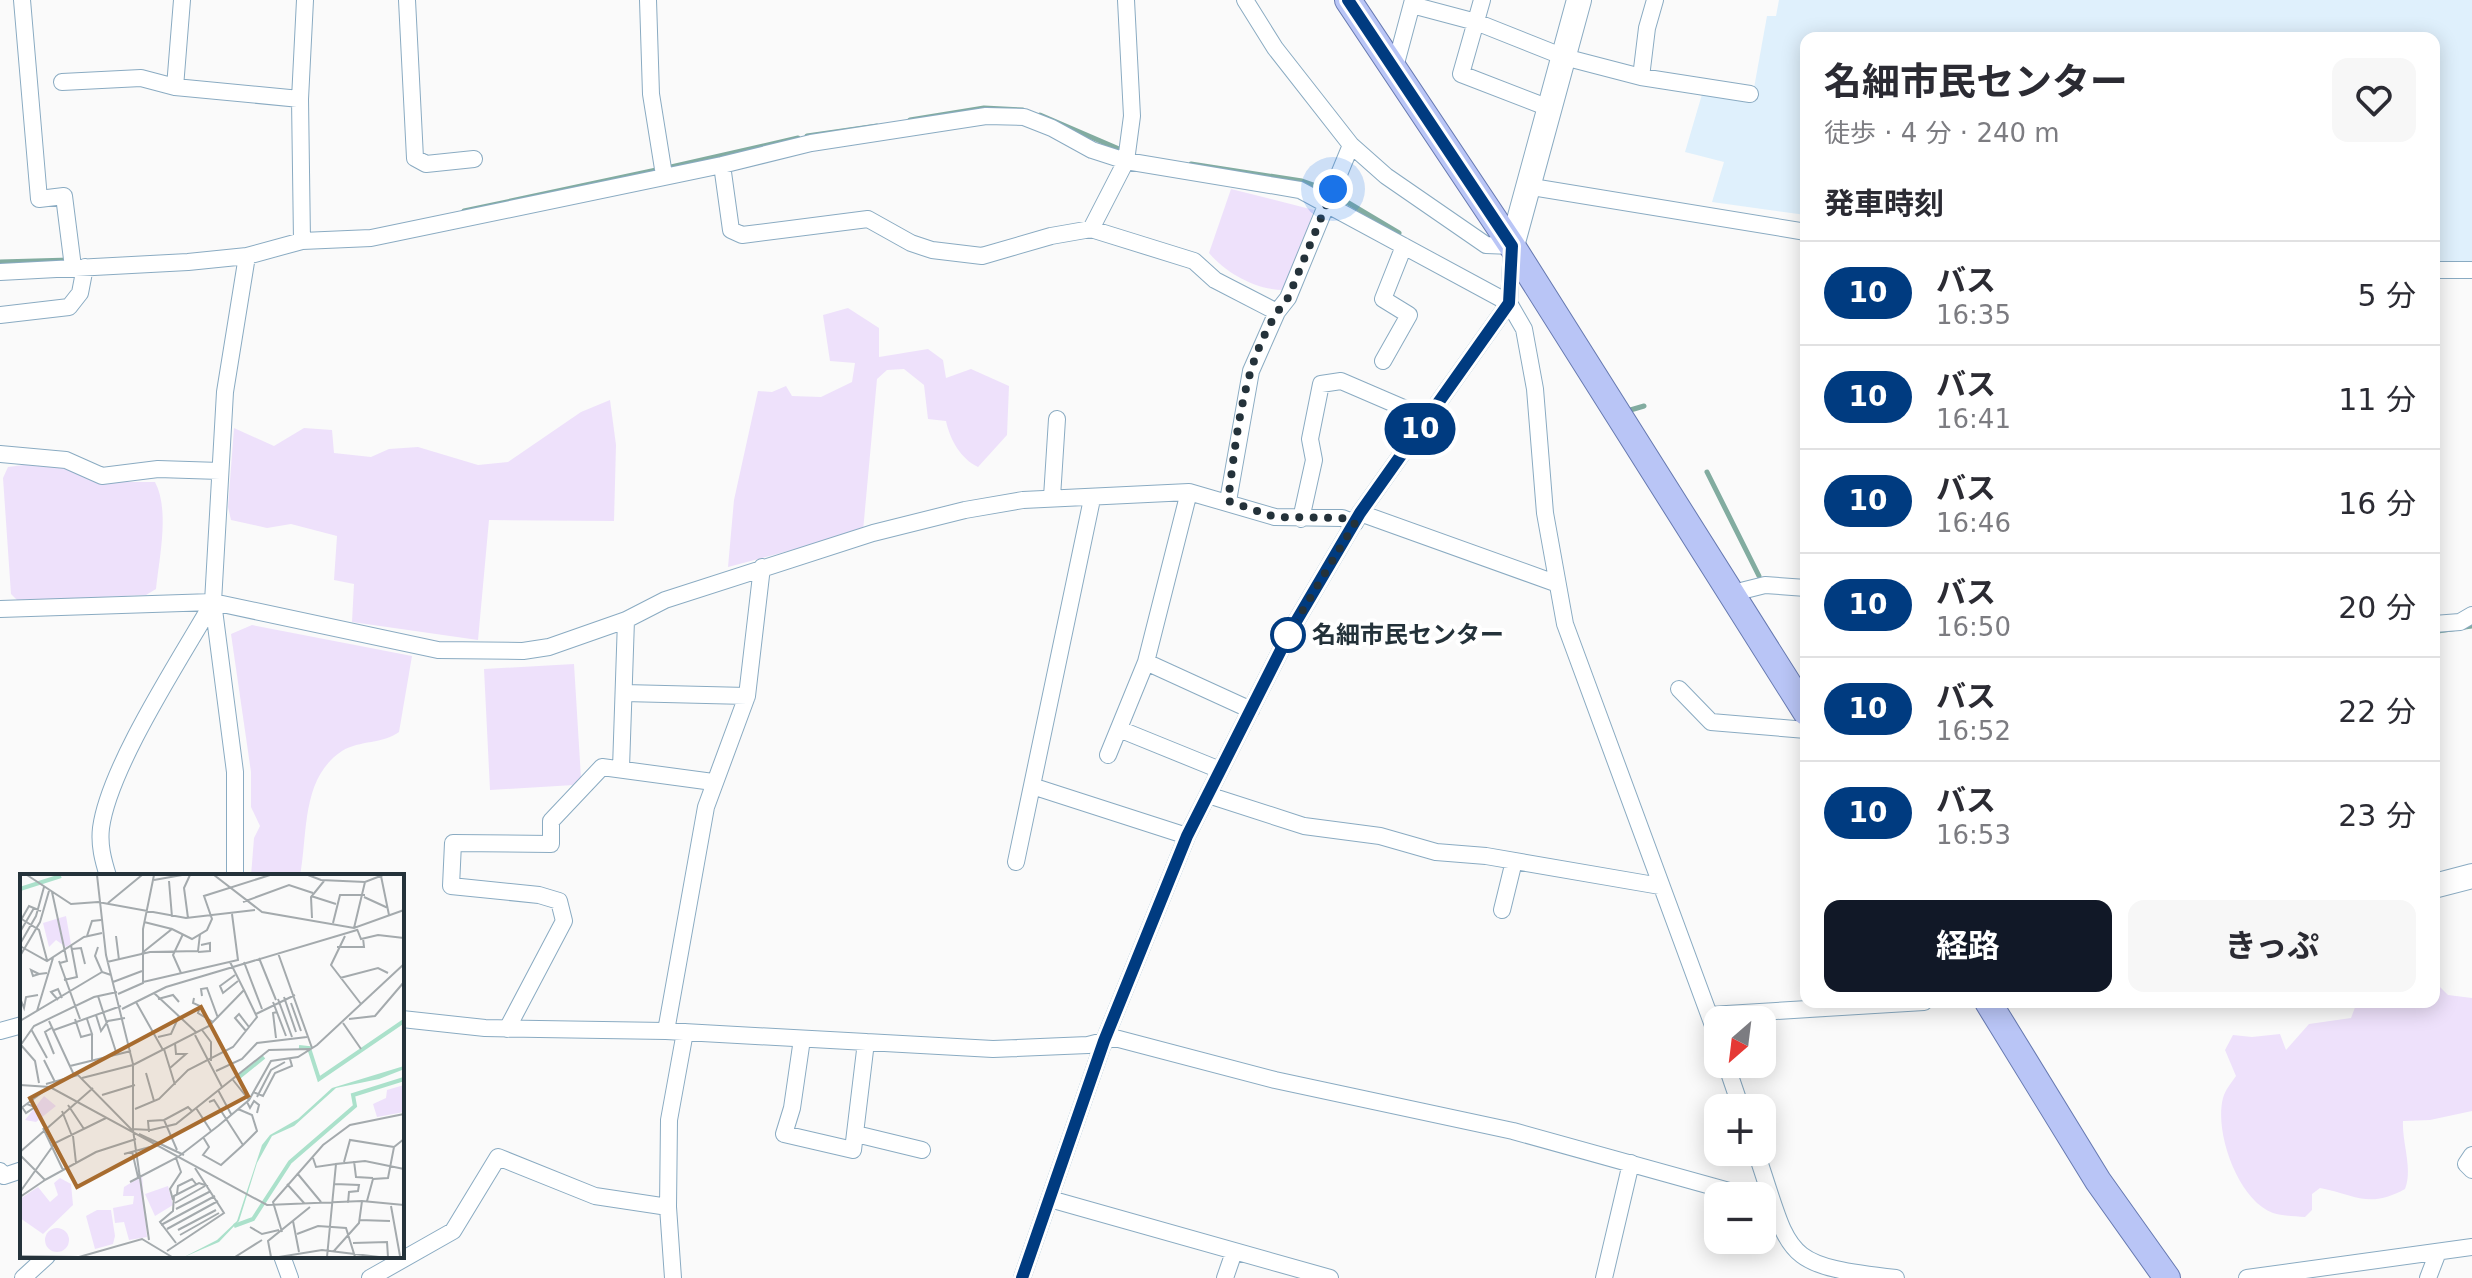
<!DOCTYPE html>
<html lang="ja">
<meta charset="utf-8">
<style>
body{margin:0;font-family:"DejaVu Sans","Noto Sans JP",sans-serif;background:#f7f7f7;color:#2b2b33;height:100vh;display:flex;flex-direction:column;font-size:30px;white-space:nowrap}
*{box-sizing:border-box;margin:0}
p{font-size:26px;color:#7c7c81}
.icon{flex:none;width:44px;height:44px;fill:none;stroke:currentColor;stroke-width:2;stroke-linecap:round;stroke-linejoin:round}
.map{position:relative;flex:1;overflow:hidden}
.panel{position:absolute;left:1800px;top:32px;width:640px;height:976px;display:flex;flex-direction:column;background:#fff;border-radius:16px;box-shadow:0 4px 20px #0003}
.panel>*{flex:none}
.badge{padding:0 16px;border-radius:26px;font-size:28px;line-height:52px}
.needle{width:52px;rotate:208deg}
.tools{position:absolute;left:1704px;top:1006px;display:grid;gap:16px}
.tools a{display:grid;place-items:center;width:72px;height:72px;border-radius:16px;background:#fff;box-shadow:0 4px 20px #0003;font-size:40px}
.you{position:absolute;width:40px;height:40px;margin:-20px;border:6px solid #fff;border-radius:50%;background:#1a73e8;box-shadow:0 0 0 12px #1a73e833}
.map>.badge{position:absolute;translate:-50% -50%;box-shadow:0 0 0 4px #fff}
h2{padding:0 24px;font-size:30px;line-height:72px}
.round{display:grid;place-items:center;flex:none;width:84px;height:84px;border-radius:16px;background:#f7f7f7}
.overview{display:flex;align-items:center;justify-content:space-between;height:136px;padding:0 24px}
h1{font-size:38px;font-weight:700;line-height:60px}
.cta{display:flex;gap:16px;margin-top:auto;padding:16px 24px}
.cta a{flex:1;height:92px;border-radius:16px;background:#111827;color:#fff;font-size:32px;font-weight:700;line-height:92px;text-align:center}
.cta a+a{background:#f7f7f7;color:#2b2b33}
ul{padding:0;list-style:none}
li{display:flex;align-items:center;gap:24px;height:104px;padding:0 24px;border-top:2px solid #e1e1e2}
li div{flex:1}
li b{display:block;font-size:30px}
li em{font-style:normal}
li .badge{min-width:88px;font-weight:700;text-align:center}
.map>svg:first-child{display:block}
</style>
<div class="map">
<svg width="2472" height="1278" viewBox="0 0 2472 1278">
<rect width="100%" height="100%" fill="#fafafa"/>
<path fill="#dff0fc" d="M1779 0H2472V263L2434 261V38H1806V215L1712 202 1724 162 1685 152 1703 91 1752 99 1767 16H1776Z"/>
<path fill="#eee1fb" d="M1231 189 1314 210 1286 290C1258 291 1227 274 1209 253Z
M848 308 879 328V357L928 349 943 360 946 378 971 369 1009 386 1007 435 978 467C961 459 950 440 946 421L928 419 924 385 904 369 887 370 877 379 863 531 728 567 734 500 758 391 772 392 786 386 792 396 821 397 852 382 855 363 830 361 823 315Z
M610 400 616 445 614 521 489 520 478 640 352 622 354 584 334 580 337 536 291 524 267 528 231 520 228 507 234 428 274 446 304 428 332 430 334 453 371 457 389 449 418 447 478 465 508 462 581 412Z
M38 463 63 466 100 482H155C170 510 159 559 156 589L146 595 18 601 11 594 3 478 8 467Z
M252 625 412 656 399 732C383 744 360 740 342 751 301 778 308 833 300 876H251L254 838 260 826 251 807V772L231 634Z
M574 664 581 778 574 785 490 790 484 669Z
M2434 981 2448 995 2472 998V1111L2430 1120 2403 1121C2402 1144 2413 1168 2405 1189 2369 1209 2356 1195 2320 1188L2312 1194V1210L2305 1217C2295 1216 2283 1216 2273 1213 2238 1200 2214 1132 2223 1098 2225 1090 2232 1082 2236 1076L2225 1050 2233 1035 2252 1037 2280 1034 2286 1050 2309 1024 2351 1018 2357 1002H2434Z"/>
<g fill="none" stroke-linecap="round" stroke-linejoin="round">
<path stroke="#82aca0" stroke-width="5" d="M1040 115 1126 152
M910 120 984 108 1023 110
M807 136 877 126
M1191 164 1302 181 1325 189 1399 233
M671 167 798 138
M464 211 661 169
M0 262 70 260
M1627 411 1644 406
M1707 472 1759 576
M2438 631 2472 626"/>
<defs>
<path id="street" d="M22 0 39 199 64 196 73 267
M407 0 415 158 426 164 474 159
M648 0 651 94 664 175
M1482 0 1461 74 1549 108
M1412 5 1476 22 1564 57 1641 77 1750 94
M1394 71 1413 0
M1641 77 1647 28 1655 0
M62 82 141 78 175 87 300 99
M175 87 182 0
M722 165 731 230 742 235 868 219 911 243 932 250 982 256 1051 236 1091 229 1126 161 1132 116 1126 0
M1526 186 1806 232
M1091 229 1194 261 1215 280 1277 312 1288 298 1351 145
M302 241 300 99 305 0
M2434 270H2472
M0 272 188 262 247 256 302 241 371 238 722 165 811 143 986 116 1024 117 1052 128 1092 150 1126 161 1300 190 1509 303 1524 329 1535 389 1545 513 1565 624 1718 1039
M0 315 69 307 80 293 85 267
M1383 361 1409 315 1383 299 1404 246
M0 454 66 460 102 476 158 469 220 471
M1052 497 1057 419
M1228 501 1251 371 1277 312
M1360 513 1555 583
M1301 519 1314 460 1310 439 1321 384 1341 381 1427 418
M1733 593 1765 585 1806 588
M0 609 213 602 438 650 523 651 549 647 626 620 665 600 873 533 965 510 1023 500 1189 492 1275 517 1342 518 1355 523
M2434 624 2460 622 2472 615
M1146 662 1251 710
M1679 689 1711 722 1806 730
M624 693 747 696
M1119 729 1220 770
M1108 755 1146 662 1189 492
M621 768 626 620
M1032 786 1187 836
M1208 795 1304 826 1380 836 1436 852 1486 856 1660 886
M1016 862 1092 499
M108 876C103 860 99 845 101 828 109 767 181 658 213 602
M235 876V772L213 602 225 392 247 256
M1502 910 1514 861
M1710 1015 1924 1002
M402 1019 485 1028 666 1031 993 1049 1088 1045 1115 1038 1275 1080 1513 1131 1747 1196
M507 1029 564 921 559 901 539 895 451 886 453 843 551 844V821L602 767 713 782
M0 1031 22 1025
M666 1031 706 807 747 696 762 567
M802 1039 792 1108 784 1134 853 1150 866 1042
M1726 1064 1741 1108
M856 1134 922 1150
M1756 1152C1792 1257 1779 1265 1896 1278
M2472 1155 2466 1164 2472 1170
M0 1171 4 1176 22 1170
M1050 1199 1330 1278
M282 1256 290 1278
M23 1278 47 1256
M370 1278 453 1231 498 1157 595 1196 668 1207
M673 1278 668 1207 669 1120 685 1032
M1022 1278 1104 1041 1187 836 1291 630 1360 513 1509 303 1512 246 1486 245 1386 176 1351 145 1275 48 1245 0
M1225 1278 1234 1252
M1604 1278 1631 1163
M2247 1278 2472 1247
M2428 1278 2438 1252"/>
<path id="secondary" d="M1512 246 1579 0
M2434 886 2472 876"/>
<path id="primary" d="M1348 0 1512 246 1806 712
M1988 1002 2098 1181 2167 1278"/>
</defs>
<use href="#street" stroke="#8aabc2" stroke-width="18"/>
<use href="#secondary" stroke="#8aabc2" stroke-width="26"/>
<use href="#primary" stroke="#6679b0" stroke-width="28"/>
<use href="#street" stroke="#fff" stroke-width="16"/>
<use href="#secondary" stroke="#fff" stroke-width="24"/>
<use href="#primary" stroke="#b9c5f6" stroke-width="26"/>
</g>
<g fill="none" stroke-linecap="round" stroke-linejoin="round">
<defs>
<path id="line" d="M1022 1278 1104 1041 1187 836 1291 630 1360 513 1509 303 1512 246 1348 0"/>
</defs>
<use href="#line" stroke="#fff" stroke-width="18"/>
<use href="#line" stroke="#003b80" stroke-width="12"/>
<path stroke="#24323a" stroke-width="8" stroke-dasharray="0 14.4" d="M1288 635 1355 523 1342 518 1275 517 1228 501C1237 434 1243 352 1288 298L1333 189"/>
</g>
<circle fill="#fff" stroke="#003b80" stroke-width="4" cx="1288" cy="635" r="16"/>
<g text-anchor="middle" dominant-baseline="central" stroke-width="8" stroke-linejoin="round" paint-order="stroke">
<g font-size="24" font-weight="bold" fill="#24323a" stroke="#fff" text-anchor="start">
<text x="1312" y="635">名細市民センター</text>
</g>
</g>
<g transform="translate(20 874)">
<rect width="384" height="384" fill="#fafafa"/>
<path d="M46 42 51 70 46 73 36 66 29 73 23 49ZM384 211V238L357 243 353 230 366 224 367 216ZM24 222 36 232 16 248 5 246ZM122 302 127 363 109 366 104 348 95 349 93 334 113 330 114 322H103L104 313ZM40 304 51 310 53 331 23 360 0 344V325L18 313 30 328 38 321 34 309ZM148 312 153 331 135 342 125 320ZM77 336H91L95 362 93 370 75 375 66 342ZM25 366a12 12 0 1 1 24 0a12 12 0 1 1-24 0Z" fill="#eee1fb"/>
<path d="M384 192 382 196 359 205 316 214 274 252 252 262 237 289 219 347 199 368 164 383 197 366 217 347 242 271 250 261 278 245 312 214Z" fill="#abe1cb"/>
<path fill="none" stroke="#abe1cb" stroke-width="4" d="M0 15 41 2M279 173 289 174 299 205 384 147M218 204 244 183M214 352 233 345 270 288 335 232 333 221 384 205"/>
<path fill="none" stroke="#a4aaad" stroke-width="2" d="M7 1 51 30 78 28 166 44 235 36M77 1 86 81 113 190V256L129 366M194 1 242 38 334 54 384 36M288 1 301 6 345 8 363 1M361 2 369 41M134 6 162 1M149 7 152 43M32 18 47 87 40 89M291 22 316 30M344 23 368 34M223 28 269 11 293 19M88 29 122 1M0 44 19 56 27 86M168 44 164 14 170 1M292 44 291 23 304 7M1 46 9 32 21 37M124 48 152 55M313 49 320 21H345M334 54 345 8M337 55 341 65 358 61 384 64M0 58 14 34M67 62 72 47 81 46M96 62 99 86M325 62 311 91 341 130M0 70 16 42 24 13M0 72 27 87 64 63 82 59M78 73 75 82 82 98 91 101M317 73H344L343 64M52 75 61 74 65 90M178 78 190 77V69L181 71M122 79 152 55 172 65 187 56 192 45 184 22 250 1M258 79 292 174M0 82 20 48 29 17M239 84 256 126M39 87 60 145M87 88 130 78 178 77 180 60M224 88 242 135M161 99 153 81 163 60M19 100 11 96 13 102 19 100 27 99M215 101 200 112 203 119 218 107M320 104 358 94 368 99M44 106 57 103 51 71M93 108 122 97M123 108 218 86 212 40M134 119 177 159M98 120 123 109V55L134 1M78 122 97 181M182 122 181 115 187 114 198 144M264 123 276 158M0 124 4 134 6 123 18 121M174 124 173 129 180 132 178 139 193 148M138 125 153 121 159 128M258 125 272 163M38 126 31 118 38 115 42 124M116 128 143 176M253 128 266 162M271 129 281 157M102 135 146 113 337 56M17 137 33 84M236 140 275 121M76 141 81 157 88 147 105 144M55 145 61 163 72 160 67 145M329 145 355 142 384 108M0 147 82 98M29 147 54 201M323 149 341 175M33 153 25 158 34 180M11 155 27 184M34 156 101 132M182 156 191 168V187M226 157 215 144 219 140 229 153M72 160V186M175 161 202 213M138 163 151 160 159 142M256 164 253 139 257 138M1 171 15 187 19 209M0 172 14 152 74 123 97 118M144 175 155 211M24 186 35 208M50 192 111 177M150 194 166 180H156L155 169M196 197 222 185 237 169 287 163M126 199 134 227M62 204 113 191 189 152 224 116 210 88M213 206 229 226M26 210 58 201 111 255 131 256 156 250 249 176 290 175M0 211 30 213 247 331 342 327 384 331M198 216 211 240M233 218 243 222 255 199 272 192 270 185M82 221 115 211M237 223 251 196 265 188M227 228 230 234 234 227 239 231 237 239M48 231 64 255M2 233 6 239 15 233 7 230M176 234 191 257M0 235 28 214M115 235 139 225 168 196 213 173 237 143 224 116M218 235 232 241 237 257 223 271M42 237 52 262M23 254 43 296M129 258 128 247 144 246M119 260 164 281M53 262 56 289M183 263 189 273 183 281 201 291 223 271 194 226 189 228M157 276 144 246 168 233 172 237M112 277 118 303M0 278 73 214M104 280 130 273M0 281 25 306 76 278 116 265M293 284 296 293 316 290M334 287 336 303 353 304M324 288 330 266 374 273M277 299 301 328M110 308 158 283 198 252 229 226 251 187 278 183 297 171 384 90M267 310 284 329M315 310 339 311 338 317 329 318 328 329M0 318 35 269 86 244M157 320 158 312 172 305 176 310M0 323 25 306M153 326 150 315 161 298 156 284M347 327 353 305 368 304 374 273 384 265M155 329 185 312M371 332 380 382M156 335 191 317M339 346 370 347M273 347 279 378M141 351 195 322M230 353 242 360 259 356M147 355 198 327M158 356 196 336M262 358 253 328 303 271 330 251 384 240M277 360 298 352 326 354 335 383M160 361 199 339M156 369 140 348 153 337 154 322 179 309 188 312M333 369 367 368 368 383M147 377 204 339 175 294M313 378 339 349 342 327M0 382 59 383 122 365 152 383M215 383 242 366M251 383 248 367 290 333M259 383 302 376 359 383M307 383 316 290 345 287 384 295"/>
<path fill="#a86c2f" fill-opacity="0.15" stroke="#a86c2f" stroke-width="4" d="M181 133 228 222 57 313 10 224Z"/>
<rect width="384" height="384" fill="none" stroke="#24323a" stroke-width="4"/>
</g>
</svg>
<div class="tools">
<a><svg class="needle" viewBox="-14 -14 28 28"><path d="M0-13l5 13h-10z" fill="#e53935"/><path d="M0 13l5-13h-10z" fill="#7c7c81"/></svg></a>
<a>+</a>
<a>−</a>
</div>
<div class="you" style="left:1333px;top:189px"></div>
<b class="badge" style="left:1420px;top:429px;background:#003b80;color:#fff">10</b>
<section class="panel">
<div class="overview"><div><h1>名細市民センター</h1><p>徒歩 · 4 分 · 240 m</p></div><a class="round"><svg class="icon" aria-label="heart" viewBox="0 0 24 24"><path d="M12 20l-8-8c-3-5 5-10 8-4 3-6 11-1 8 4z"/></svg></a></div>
<h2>発車時刻</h2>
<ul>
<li><span class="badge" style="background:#003b80;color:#fff">10</span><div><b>バス</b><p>16:35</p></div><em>5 分</em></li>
<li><span class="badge" style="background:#003b80;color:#fff">10</span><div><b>バス</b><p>16:41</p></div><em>11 分</em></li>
<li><span class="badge" style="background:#003b80;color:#fff">10</span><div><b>バス</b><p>16:46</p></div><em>16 分</em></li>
<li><span class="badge" style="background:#003b80;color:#fff">10</span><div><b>バス</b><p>16:50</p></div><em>20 分</em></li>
<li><span class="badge" style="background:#003b80;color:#fff">10</span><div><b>バス</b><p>16:52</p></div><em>22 分</em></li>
<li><span class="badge" style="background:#003b80;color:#fff">10</span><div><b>バス</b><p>16:53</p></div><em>23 分</em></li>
</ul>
<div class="cta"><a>経路</a><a>きっぷ</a></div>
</section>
</div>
